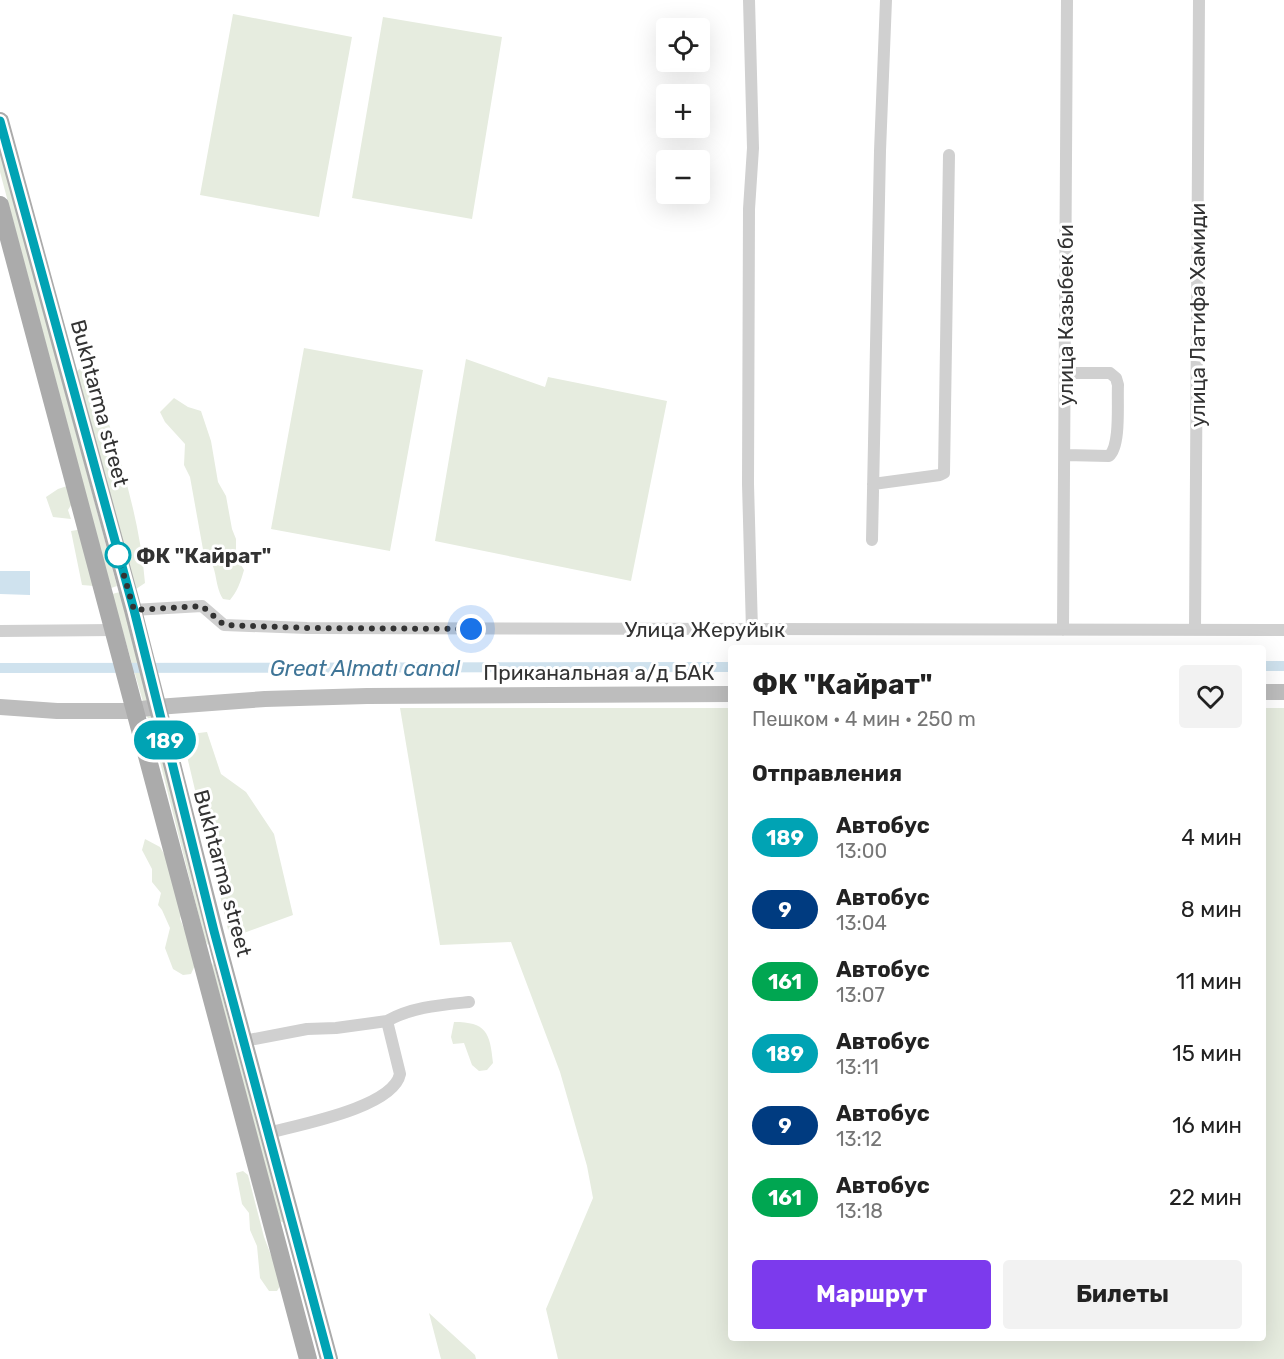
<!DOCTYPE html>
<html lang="ru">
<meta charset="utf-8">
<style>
body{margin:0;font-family:Rubik,sans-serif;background:#f2f2f2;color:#222;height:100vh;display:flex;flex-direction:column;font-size:22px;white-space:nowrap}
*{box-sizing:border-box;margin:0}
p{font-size:20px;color:#767676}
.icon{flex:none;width:33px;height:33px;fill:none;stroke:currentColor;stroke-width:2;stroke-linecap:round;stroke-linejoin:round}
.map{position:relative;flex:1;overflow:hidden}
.details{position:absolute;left:728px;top:645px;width:538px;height:696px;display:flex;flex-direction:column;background:#fff;border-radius:6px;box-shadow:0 6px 24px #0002}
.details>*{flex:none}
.badge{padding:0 12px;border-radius:20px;font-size:21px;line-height:39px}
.buttons{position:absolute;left:656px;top:18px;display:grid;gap:12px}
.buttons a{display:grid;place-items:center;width:54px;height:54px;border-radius:6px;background:#fff;box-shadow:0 6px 24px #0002;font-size:30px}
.you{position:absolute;width:30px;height:30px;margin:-15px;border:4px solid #fff;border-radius:50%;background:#1a73e8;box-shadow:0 0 0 9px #1a73e833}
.map>.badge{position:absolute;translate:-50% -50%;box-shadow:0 0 0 3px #fff}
h2{padding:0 24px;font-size:22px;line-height:54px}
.round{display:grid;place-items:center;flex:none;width:63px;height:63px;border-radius:6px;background:#f2f2f2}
.overview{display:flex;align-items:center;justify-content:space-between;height:102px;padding:0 24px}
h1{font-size:28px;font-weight:700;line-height:45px}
.primary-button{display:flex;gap:12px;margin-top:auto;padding:12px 24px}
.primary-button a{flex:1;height:69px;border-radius:6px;background:#7c3aed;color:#fff;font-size:24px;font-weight:700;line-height:69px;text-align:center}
.primary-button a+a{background:#f2f2f2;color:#222}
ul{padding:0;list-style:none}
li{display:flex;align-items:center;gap:18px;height:72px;padding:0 24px}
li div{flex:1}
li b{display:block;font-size:22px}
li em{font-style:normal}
li .badge{min-width:66px;font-weight:700;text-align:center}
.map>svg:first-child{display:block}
</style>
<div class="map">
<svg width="1284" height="1359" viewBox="0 0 1284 1359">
<rect width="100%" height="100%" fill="#fff"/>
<path fill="#e6ecdf" d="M233 14 352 37 319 217 200 195Z
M383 17 502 37 472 219 352 198Z
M0 150 117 586 111 588 0 172Z
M304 348 423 370 390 551 271 529Z
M466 359 545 387 548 377 667 401 631 581 435 541Z
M90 363C112 436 139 507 145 583L136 589 73 380 78 370Z
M174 398 188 407 201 411 211 441 218 482 226 496 232 529 236 539V556L244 570C241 581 237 592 230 600L223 599C213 583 219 565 204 555L190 477 184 465 185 444 165 422 160 412Z
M70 485 73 502 68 510 71 519 53 517 46 497 58 489Z
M83 529 94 586 82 585 71 531Z
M120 592 209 944 208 945 205 940 158 754 112 594Z
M400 708H730V1338H1263V708H1284V1359H558L546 1309 593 1198 587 1166 560 1072 511 942 440 945Z
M207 732 221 774 246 792 274 834 293 915 230 938 182 735Z
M145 839 160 847 170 864 182 910 180 919 189 941 195 965 191 974 183 975 173 969 165 948 170 928 162 910 158 905 161 893 152 882V869L142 850Z
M213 962 284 1223 280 1221 212 966Z
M454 1022C486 1022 490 1032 493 1063L487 1070 479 1071 472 1065 464 1043 453 1044 451 1037Z
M243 1171 248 1175 264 1237 274 1263 280 1286 277 1291H269L260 1278 257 1246 250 1230 249 1213 242 1204 236 1173Z
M429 1313 475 1355 476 1359H441Z"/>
<path fill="#cfe2ee" d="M0 571H30V595L0 594Z"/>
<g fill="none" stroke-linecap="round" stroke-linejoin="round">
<path stroke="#cfe2ee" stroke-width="10" d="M1263 666H1284
M0 668 730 667"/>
<path stroke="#d0d0d0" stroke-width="12" d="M749 0 753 148 749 209 748 484 752 630
M1065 373H1110L1116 378 1118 385C1117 402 1121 446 1109 456L1065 455
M873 484 940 475 944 473 949 155
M872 540 880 151 886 0
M133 610 202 606 224 625 307 628 1284 630
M1063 630 1067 0
M1195 630 1199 0
M0 631 115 630
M244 1041 307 1029 336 1028 387 1021
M268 1133C297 1125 393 1108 400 1074L387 1021C412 1007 440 1005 469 1002"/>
<path stroke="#bdbdbd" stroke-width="16" d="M1263 692H1284
M0 707 57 711H127L157 707 265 699 367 696 730 694"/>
<path stroke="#ababab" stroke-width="18" d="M0 121 133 610 220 953 329 1359
M0 205 308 1359"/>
</g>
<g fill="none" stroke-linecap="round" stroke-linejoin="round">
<defs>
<path id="line" d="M0 121 134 610 214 931 329 1359"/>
</defs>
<use href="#line" stroke="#fff" stroke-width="14"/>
<use href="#line" stroke="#00a3b4" stroke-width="9"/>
<path stroke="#333" stroke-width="6" stroke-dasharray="0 10.8" d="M118 555 134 610 202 606 224 625 307 628 471 629"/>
</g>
<circle fill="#fff" stroke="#00a3b4" stroke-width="3" cx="118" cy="555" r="12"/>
<g text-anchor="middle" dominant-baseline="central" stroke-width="6" stroke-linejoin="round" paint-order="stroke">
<g font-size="21" fill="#333" stroke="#fff">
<text transform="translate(1065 315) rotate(-90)">улица Казыбек би</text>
<text transform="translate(1197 315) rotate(-90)">улица Латифа Хамиди</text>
<text transform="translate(100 403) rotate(75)">Bukhtarma street</text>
<text x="705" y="629">Улица Жеруйык</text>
<text x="599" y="672">Приканальная а/д БАК</text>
<text transform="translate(223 873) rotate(75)">Bukhtarma street</text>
</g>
<g font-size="21" font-weight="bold" fill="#333" stroke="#fff" text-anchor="start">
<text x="136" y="555">ФК "Кайрат"</text>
</g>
<g font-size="22" font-style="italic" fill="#3f7597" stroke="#fff">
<text x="365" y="668">Great Almatı canal</text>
</g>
</g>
</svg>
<div class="buttons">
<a><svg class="icon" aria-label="locate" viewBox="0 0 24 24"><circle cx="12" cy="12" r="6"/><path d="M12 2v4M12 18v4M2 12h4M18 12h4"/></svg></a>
<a>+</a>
<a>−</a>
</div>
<div class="you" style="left:471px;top:629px"></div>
<b class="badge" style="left:165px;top:740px;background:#00a3b4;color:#fff">189</b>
<section class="details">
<div class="overview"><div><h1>ФК &quot;Кайрат&quot;</h1><p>Пешком · 4 мин · 250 m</p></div><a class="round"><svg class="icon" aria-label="heart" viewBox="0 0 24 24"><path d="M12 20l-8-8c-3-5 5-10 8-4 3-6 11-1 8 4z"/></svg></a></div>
<h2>Отправления</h2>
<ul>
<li><span class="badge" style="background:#00a3b4;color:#fff">189</span><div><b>Автобус</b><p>13:00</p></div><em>4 мин</em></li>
<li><span class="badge" style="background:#003b80;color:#fff">9</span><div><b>Автобус</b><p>13:04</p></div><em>8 мин</em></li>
<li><span class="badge" style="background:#00a651;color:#fff">161</span><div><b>Автобус</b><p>13:07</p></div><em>11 мин</em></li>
<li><span class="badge" style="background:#00a3b4;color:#fff">189</span><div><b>Автобус</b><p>13:11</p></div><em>15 мин</em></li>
<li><span class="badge" style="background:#003b80;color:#fff">9</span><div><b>Автобус</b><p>13:12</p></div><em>16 мин</em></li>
<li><span class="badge" style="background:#00a651;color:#fff">161</span><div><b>Автобус</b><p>13:18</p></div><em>22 мин</em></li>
</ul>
<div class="primary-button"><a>Маршрут</a><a>Билеты</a></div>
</section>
</div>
